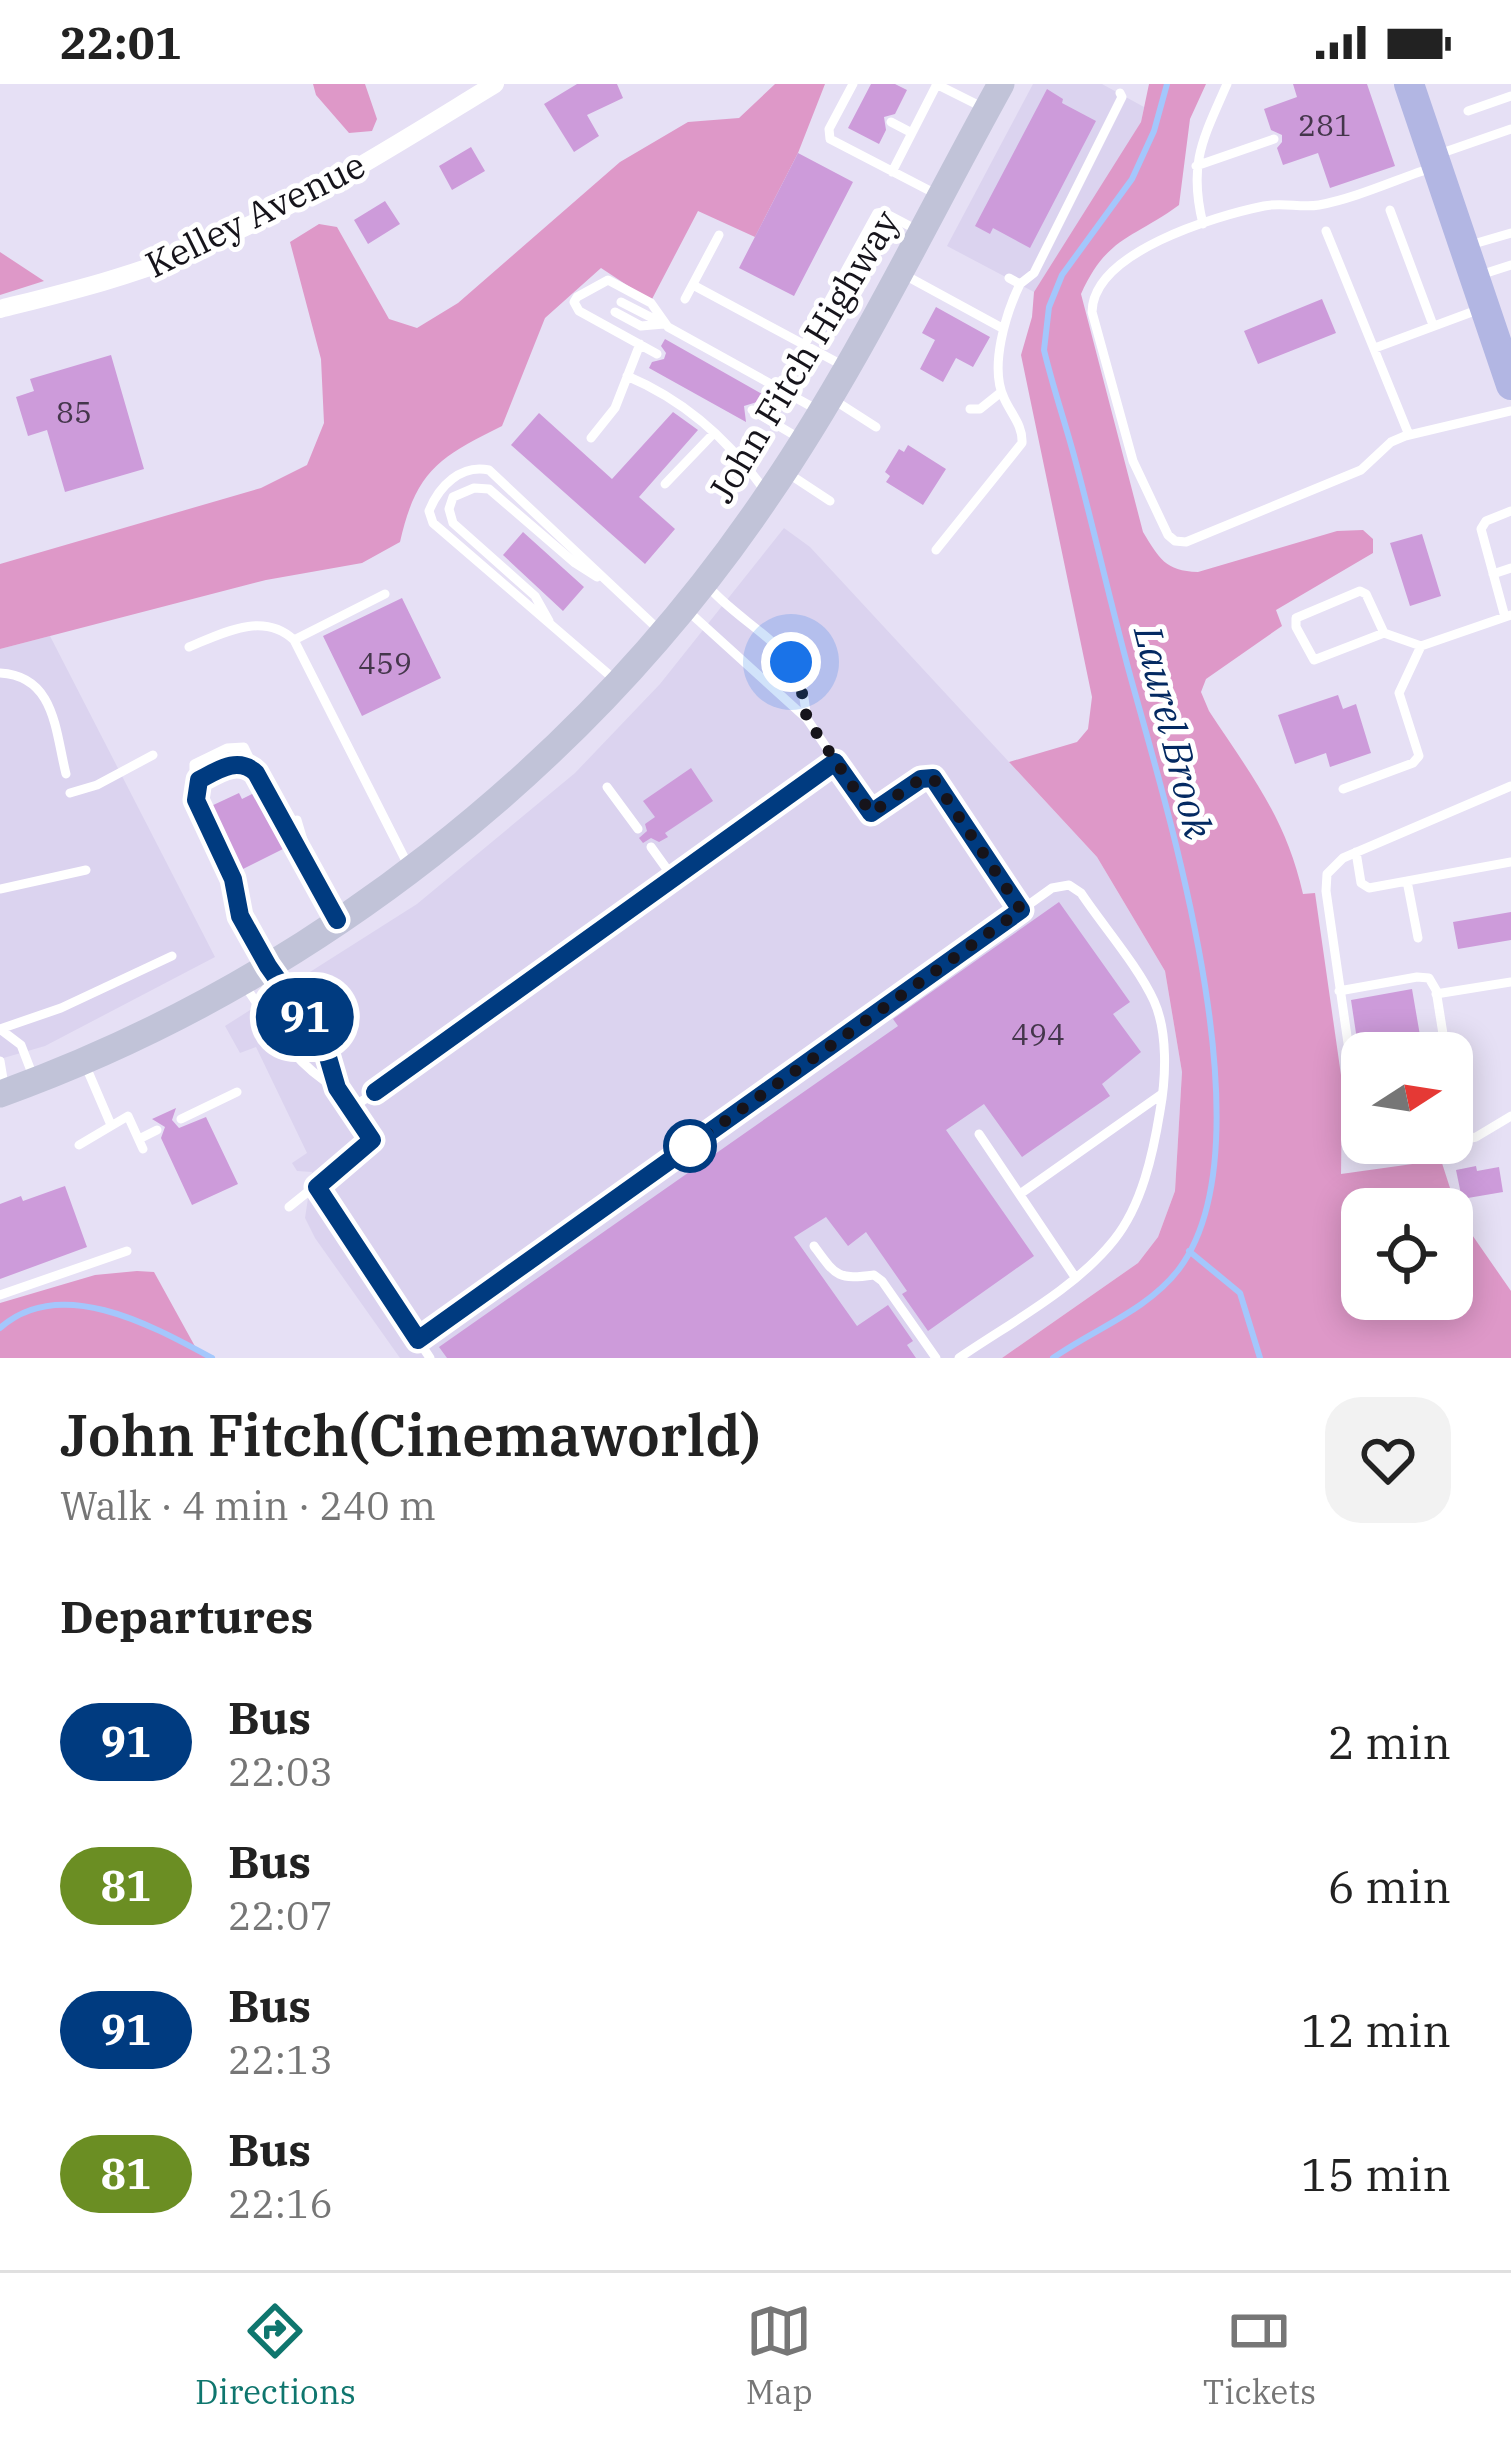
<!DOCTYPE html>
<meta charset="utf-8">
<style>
body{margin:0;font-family:"IBM Plex Serif",serif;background:#f2f2f2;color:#222;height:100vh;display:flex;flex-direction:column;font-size:45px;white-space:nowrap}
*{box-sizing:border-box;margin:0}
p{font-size:39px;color:#767676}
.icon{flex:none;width:66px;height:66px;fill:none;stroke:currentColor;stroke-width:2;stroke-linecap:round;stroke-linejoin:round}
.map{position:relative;height:1274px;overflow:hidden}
.sheet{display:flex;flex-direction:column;background:#fff;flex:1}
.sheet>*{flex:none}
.badge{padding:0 24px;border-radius:39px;font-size:42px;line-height:78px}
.needle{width:78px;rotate:78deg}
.buttons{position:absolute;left:1341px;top:948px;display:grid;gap:24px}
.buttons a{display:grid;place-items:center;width:132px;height:132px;border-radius:24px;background:#fff;box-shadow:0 6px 30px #0003;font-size:60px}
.you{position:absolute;width:60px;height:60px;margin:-30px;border:9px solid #fff;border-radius:50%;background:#1a73e8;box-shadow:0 0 0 18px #1a73e833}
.map>.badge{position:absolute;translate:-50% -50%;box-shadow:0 0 0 6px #fff}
h2{padding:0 60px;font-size:45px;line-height:108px}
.round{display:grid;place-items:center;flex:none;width:126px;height:126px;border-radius:36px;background:#f2f2f2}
.head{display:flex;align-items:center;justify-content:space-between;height:204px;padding:0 60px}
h1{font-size:57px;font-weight:600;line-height:90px}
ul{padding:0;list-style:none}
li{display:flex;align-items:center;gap:36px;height:144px;padding:0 60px}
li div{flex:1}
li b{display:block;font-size:45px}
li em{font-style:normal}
li .badge{min-width:132px;font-weight:700;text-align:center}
.status{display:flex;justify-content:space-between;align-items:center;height:84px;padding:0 60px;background:#fff;direction:ltr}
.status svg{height:33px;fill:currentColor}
.dock{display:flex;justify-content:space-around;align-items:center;height:168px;border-top:3px solid #e0e0e0;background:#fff;font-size:33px;color:#767676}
.dock a{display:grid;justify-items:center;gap:6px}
.dock .selected{color:#0f766e}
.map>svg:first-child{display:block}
</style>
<div class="status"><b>22:01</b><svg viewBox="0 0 49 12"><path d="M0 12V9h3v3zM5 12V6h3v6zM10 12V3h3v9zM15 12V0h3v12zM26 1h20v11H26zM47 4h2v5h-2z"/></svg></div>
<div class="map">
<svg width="1511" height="1274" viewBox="0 0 1511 1274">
<rect width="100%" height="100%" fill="#e6e0f5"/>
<path fill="#dbd3ef" d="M1033 0H1102L1144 23 1141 38 1114 87 1034 208 947 162Z
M784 444 810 463 1097 773 1165 887 1182 988 1175 1107 1158 1153 1138 1179 1002 1274H400L315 1154 305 1134 312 1088 297 1087 292 1079 307 1069 256 963 240 969 225 942 417 820 575 689 660 600Z
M50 552 215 873 45 962 0 975V565Z"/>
<path fill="#de98c8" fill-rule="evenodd" d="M313 0H365L377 35 372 47 349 49 316 11Z
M775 0H825L798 69 755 153 698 127 651 217 601 184 545 234 502 342C439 373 416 387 400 458L362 479 266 496 0 565V480L261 404 307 381 324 339 321 275 290 158 319 140 337 143 389 235 417 244 458 219 620 78 688 38 739 34Z
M1149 0H1206L1190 35 1179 121C1133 155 1107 152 1081 210L1143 448C1159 474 1165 487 1198 488L1337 447 1363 446 1373 455V469L1276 526 1282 542 1206 595 1201 608 1209 627C1251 691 1286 734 1303 810L1315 809 1342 998 1341 1090 1441 1076 1459 1132 1511 1207V1274H1002L1138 1179 1158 1153 1175 1107 1182 988 1165 887 1097 773 1009 678 1077 658 1088 645 1092 613 1021 271 1032 233 1034 208 1141 38ZM1362 1125H1452V1215H1362Z
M0 168 44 197 0 211Z
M137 1187 154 1188 197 1266 212 1274H0V1219L95 1191Z"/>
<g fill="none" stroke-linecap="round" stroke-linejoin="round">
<path stroke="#a4c7fc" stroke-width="6" d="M1189 1167 1240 1209 1260 1274
M0 1244C60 1190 153 1242 212 1274
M1053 1274C1094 1245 1148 1226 1179 1185 1272 1061 1168 729 1130 591 1111 521 1095 450 1076 379 1066 341 1053 304 1044 266L1049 223 1062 191 1132 95 1154 47 1167 0"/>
</g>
<path fill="#cd9bda" d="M577 0H617L623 14 587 31 599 52 574 68 544 20Z
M871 0H895L907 6 895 30 884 33 886 46 879 60 848 44Z
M1293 0H1367L1395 82 1330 104 1318 69 1283 81 1277 64 1282 58V51L1271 46 1264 25 1297 13Z
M1047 5 1063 15 1062 19 1096 37 1030 164 993 144 990 150 975 142Z
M471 63 485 87 452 106 439 82Z
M798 69 853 98 794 212 739 184Z
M385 117 400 140 368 160 354 136Z
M1322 215 1336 249 1258 280 1244 247Z
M936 223 990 253 973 283 956 274 943 298 920 285 935 256 922 249Z
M665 255 762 310 757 318 744 322 746 338 649 284 652 278 664 275 666 269 661 262Z
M111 271 144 385 65 408 47 346 28 352 16 313 34 307 30 295Z
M673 328 698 346 639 413 675 445 645 480 511 361 539 329 612 395Z
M908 361 946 385 923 421 886 398 890 392 885 388 899 365 904 368Z
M523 448 584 503 563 527 503 471Z
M1422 450 1441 512 1410 522 1390 459Z
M402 514 441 594 362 632 323 552Z
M1338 611 1343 625 1356 620 1371 669 1330 683 1326 669 1295 680 1278 631Z
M691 684 713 717 665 749 668 753 659 758 651 754 643 759 639 754 647 747 645 740 655 733 643 717Z
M256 708 287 763 239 787 209 723 239 709 242 715Z
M1059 818 1130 918 1113 930 1141 968 1102 1000 1110 1012 1022 1073 984 1020 946 1046 1034 1172 928 1247 902 1210 907 1207 866 1148 848 1162 826 1133 794 1153 857 1242 888 1221 913 1257 907 1261 916 1274H447L439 1263 898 942 893 935Z
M1511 828V856L1458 865 1453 838Z
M1412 905 1423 969H1359L1351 916Z
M176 1024 172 1036 179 1044 206 1033 238 1100 192 1121 161 1054 165 1043 152 1035Z
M1476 1082 1477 1087 1499 1083 1503 1108 1462 1115 1456 1086Z
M65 1102 87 1163 0 1195V1120L21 1112 23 1117Z"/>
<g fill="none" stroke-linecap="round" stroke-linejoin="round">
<path stroke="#fff" stroke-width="9" d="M853 0 829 45 830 55 936 110
M936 0 982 23
M1468 27 1511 12
M891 38 912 49
M1439 70 1511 45
M1196 82 1274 55
M1434 83C1397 95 1357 114 1319 121 1301 124 1282 118 1264 122 1215 132 1093 168 1092 228L1133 377 1168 451 1175 457 1186 458 1361 386 1391 358 1405 352 1511 327
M892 88 937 0
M1390 126 1433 241
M1203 140C1188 79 1203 55 1227 0
M1326 147 1409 351
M1470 161 1511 149
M901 189 1002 244
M1480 191 1511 181
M1020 200 1034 189 1122 13 1120 9
M693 201 842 281
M685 215 719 151
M621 218 664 240
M615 228 641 242 664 240
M805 260 877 129 883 128 919 147
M1375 264 1480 225
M657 270 579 227 574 218 577 213 608 196 651 219 668 243 816 325
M627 292C684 316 730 357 765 407
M834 316 876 343
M970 325H980L1000 309
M752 326 799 354
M591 354 615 324 640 260
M789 390 830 417
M665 400 714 349
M936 466 1022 359C1023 341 1011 330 1004 314 989 283 1006 229 1020 200L1009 194
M1493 490 1511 484
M706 500C731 530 769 549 792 579 803 595 804 616 807 635
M689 528 807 635 871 729 921 695 933 694 1021 826
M1505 533 1481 445 1486 437 1511 427
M549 537 535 512 453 439 449 425 453 413 474 404 489 405 575 479 597 493
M1384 549 1314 576 1296 543V534L1360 507 1366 510 1384 549 1421 562 1511 531
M294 556 385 510
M189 563C223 549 263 527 294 556L408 781
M0 589C55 592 55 646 66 690
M614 595 433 439 429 427C439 402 461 380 489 386L658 545
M607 703 638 745
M1343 705 1413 679 1419 672 1399 609 1421 562
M195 708 199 696C220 685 239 672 258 690
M70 709 97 701 153 671
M297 736 311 783 335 831
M651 763 669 788
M1356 768 1361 799 1369 804 1511 778
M1407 797 1418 854
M0 805 86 786
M245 902C272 941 294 980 336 1004
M1339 907 1417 893 1429 894 1436 906 1446 969
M1436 910 1511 898
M0 945 61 924 172 872
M0 945 21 961 33 992
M0 977 4 1001
M84 978 111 1041
M1452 1007 1460 1057
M351 1025 835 678
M181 1035 237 1008
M979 1050 1075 1193
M139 1055 157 1046
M1362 1056 1326 807 1327 790 1343 774 1511 702
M1452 1058 1476 1053 1511 1032
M1363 1059 1382 1068 1444 1059
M79 1061 128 1032 143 1065
M317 1103 430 1274
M1020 1110 1162 1010
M289 1123 372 1056 336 1004 325 963 269 882 240 832 230 786 194 712V680L227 664 244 663 279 735 311 783
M814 1162C836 1192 837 1196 874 1191L882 1197 936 1274
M0 1211 127 1167
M418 1256 1052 804 1069 801 1081 809C1103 842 1138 882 1154 917 1168 948 1166 994 1160 1027 1153 1070 1142 1121 1114 1156 1075 1205 1010 1239 959 1274"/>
<path stroke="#fff" stroke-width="18" d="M0 225C63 209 126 194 187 169 296 125 395 61 495 0"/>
<path stroke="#c1c3d8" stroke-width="27" d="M0 1010C308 899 585 682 768 411 857 281 925 137 1001 0"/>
<path stroke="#b2b6e3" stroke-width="30" d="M1409 0 1511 301"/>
</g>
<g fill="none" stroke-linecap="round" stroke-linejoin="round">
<defs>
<path id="line" d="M337 836 256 689C238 672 218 686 199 696L196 716 233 795 240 832 268 882 325 963 337 1004 372 1056 317 1103 418 1256 1021 826 933 694 921 695 871 729 835 678 375 1008"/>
</defs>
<use href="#line" stroke="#fff" stroke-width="27"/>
<use href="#line" stroke="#003b80" stroke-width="18"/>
<path stroke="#16141b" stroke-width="12" stroke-dasharray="0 21.6" d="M690 1062 1021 826 933 694 921 695 871 729 807 635 799 593 791 578"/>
</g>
<circle fill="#fff" stroke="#003b80" stroke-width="6" cx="690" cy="1062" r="24"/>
<g text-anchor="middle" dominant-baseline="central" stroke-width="10" stroke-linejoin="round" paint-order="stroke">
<g font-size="30" fill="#44364b">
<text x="1325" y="40">281</text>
<text x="74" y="327">85</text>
<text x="385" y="578">459</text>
<text x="1038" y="949">494</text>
</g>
<g font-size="36" fill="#16141b" stroke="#fff">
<text transform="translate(255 130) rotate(-26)">Kelley Avenue</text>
<text transform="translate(803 272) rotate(-59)">John Fitch Highway</text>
</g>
<g font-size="39" font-style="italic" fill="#042a62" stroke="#fff">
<text transform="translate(1174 648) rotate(76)">Laurel Brook</text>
</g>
</g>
</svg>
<div class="buttons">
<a><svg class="needle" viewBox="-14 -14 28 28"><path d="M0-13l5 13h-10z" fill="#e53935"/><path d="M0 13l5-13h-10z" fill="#767676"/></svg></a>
<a><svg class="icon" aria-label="locate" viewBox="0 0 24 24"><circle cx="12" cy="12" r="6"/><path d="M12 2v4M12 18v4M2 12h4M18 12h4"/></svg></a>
</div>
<div class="you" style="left:791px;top:578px"></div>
<b class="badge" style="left:305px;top:933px;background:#003b80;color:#fff">91</b>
</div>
<section class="sheet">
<div class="head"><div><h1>John Fitch(Cinemaworld)</h1><p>Walk · 4 min · 240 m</p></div><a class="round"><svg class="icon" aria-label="heart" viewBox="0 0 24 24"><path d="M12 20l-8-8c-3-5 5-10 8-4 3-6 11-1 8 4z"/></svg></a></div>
<h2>Departures</h2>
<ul>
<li><span class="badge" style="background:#003b80;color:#fff">91</span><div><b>Bus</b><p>22:03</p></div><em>2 min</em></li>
<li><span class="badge" style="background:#6b8e23;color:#fff">81</span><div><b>Bus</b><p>22:07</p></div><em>6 min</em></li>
<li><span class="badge" style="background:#003b80;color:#fff">91</span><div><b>Bus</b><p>22:13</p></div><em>12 min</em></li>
<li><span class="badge" style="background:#6b8e23;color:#fff">81</span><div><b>Bus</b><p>22:16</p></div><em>15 min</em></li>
</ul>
</section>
<nav class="dock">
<a class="selected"><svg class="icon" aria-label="directions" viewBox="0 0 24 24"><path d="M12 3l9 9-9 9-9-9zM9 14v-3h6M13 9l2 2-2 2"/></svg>Directions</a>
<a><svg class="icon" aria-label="map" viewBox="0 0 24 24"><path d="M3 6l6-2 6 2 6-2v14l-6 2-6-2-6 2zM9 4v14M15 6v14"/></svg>Map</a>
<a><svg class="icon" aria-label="tickets" viewBox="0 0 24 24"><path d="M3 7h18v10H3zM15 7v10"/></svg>Tickets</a>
</nav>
